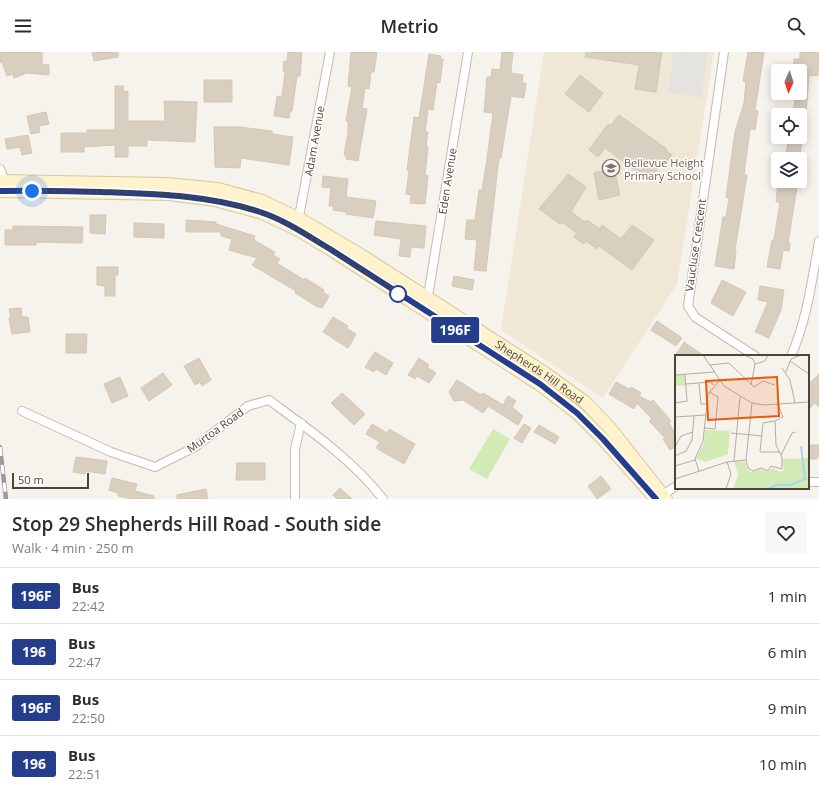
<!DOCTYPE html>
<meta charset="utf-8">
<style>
body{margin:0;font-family:"Open Sans",sans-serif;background:#f7f7f7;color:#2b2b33;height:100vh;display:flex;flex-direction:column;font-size:15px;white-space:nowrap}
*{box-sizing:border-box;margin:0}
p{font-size:13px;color:#7c7c81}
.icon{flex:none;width:22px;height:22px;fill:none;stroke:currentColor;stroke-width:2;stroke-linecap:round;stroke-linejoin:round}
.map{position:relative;height:447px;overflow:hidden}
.details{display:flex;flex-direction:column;background:#fff;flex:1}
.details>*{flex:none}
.badge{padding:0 8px;border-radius:3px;font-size:14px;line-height:26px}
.needle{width:26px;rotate:183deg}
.tools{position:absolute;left:771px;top:12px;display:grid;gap:8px}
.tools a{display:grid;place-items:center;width:36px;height:36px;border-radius:4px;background:#fff;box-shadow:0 2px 10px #0003;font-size:20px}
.scale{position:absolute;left:12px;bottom:10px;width:77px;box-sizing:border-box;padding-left:4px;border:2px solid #4b4439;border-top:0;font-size:11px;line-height:14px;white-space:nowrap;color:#4b4439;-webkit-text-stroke:3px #fff;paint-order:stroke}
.you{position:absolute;width:20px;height:20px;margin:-10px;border:3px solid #fff;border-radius:50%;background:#1a73e8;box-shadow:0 0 0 6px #1a73e833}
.map>.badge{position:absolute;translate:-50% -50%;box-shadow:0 0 0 2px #fff}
.round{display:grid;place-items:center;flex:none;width:42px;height:42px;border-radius:4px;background:#f7f7f7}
.overview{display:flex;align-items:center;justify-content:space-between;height:68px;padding:0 12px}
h1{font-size:19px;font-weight:600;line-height:30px}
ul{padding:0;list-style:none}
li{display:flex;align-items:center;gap:12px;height:56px;padding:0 12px;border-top:1px solid #e1e1e2}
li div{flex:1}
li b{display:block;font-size:15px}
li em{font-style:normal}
li .badge{min-width:44px;font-weight:700;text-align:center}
header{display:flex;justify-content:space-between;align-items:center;height:52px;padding:0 12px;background:#fff;font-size:18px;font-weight:600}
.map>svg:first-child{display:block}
</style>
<header><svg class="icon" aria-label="menu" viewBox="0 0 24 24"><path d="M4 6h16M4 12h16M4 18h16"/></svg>Metrio<svg class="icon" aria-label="search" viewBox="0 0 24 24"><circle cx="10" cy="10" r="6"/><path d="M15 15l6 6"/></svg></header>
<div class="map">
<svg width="819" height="447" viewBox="0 0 819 447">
<rect width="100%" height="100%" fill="#f6f3ec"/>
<path fill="#efe8d6" d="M544 0H714L677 232 603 346 501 278Z"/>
<path fill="#d2eab5" d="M493 377 510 387 487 427 469 417Z"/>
<path fill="#e5e3e0" d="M674 0H708L701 46 667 40Z"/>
<path fill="#d8cfc1" stroke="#d3c7b4" d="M0 0H42V12L49 13V23L27 21 14 26 13 22 7 24 2 10 0 11Z
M92 0H118V5L94 9Z
M288 0H302L300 24H297L292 59H290L289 66 274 64 277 44 282 45 285 19H283L284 9 287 10Z
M351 0H377L374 20H371L369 37 365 36 362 56 367 57 358 109 346 107V103H344L348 81V69H346L352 35 348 34Z
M502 0H513L511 21 523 23 522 31H526L524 46 511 44 501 106H499L486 219 474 218 477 188 465 187 467 168H475L479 138H482L487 107 493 61 484 60 487 25H491L492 17 500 18Z
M586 0H662L656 40 635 37 639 13 585 5Z
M748 0H764L755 58 758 59 755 78 750 77 744 123H747L735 198 736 199 734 217 715 214 723 165H726L729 146 726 145 735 80 744 51 746 30 743 29Z
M800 0H819L818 24 809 23 806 63H793L796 41H800V19H793L794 7H800Z
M429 2 441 4 440 7H443L440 31 437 30 433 58 428 57 425 80H428L426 94 428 95 425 123 428 124 425 152 410 151 411 143 406 142 409 119 407 118 414 65 419 66Z
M580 23 603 41 589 60 565 42Z
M204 28H232V50H204Z
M115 34H124L123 40 128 39V69H165L164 49 197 50 195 90 147 88V94H128V105H115V93L84 95V100H61V81H87V78H115Z
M46 60 49 72 39 74 40 80 31 82 27 64Z
M619 63 667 97 666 99 672 103 664 114 661 112 649 129 605 96 598 105 589 98 608 72 610 74Z
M214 75H239L272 79V82L293 85 289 113 241 106 240 116 215 115Z
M28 83 32 101 22 103 20 95 7 97 5 87Z
M789 85H803L799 107H785Z
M614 116 620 143 599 148 594 121Z
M568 122 586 135 571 160 585 170 587 168 600 177 602 173 621 187 632 173 654 188 632 218 599 194 597 197 586 189 584 192 574 185 577 181 562 170 560 172 539 157Z
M323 124 348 127 346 145 376 149 373 166 346 162V160L333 158 334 154H329L331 136 322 135Z
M778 129H798L788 191H790L789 199 783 198 780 217 767 215 772 188H774L780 150H776Z
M90 163H106L105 182 90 181Z
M186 168 216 170V172L255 184 254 188 275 200 273 203 280 207 277 211 304 228 305 226 324 238 323 240 329 244 322 256 316 254 295 241 296 239 252 213 257 206 229 198 232 187 221 184V180H186Z
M376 169 426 174 424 196 411 195 410 205 399 204 401 187 374 183Z
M134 171 164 172V186L134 185Z
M13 174 83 175 82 191 36 190V193H5V178H13Z
M97 215H118V223H115V244H105V234L97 233Z
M454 224 474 228 472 238 452 234Z
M722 228 746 240 733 264 711 251Z
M760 234 784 238 781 258 769 286 755 280 768 250 758 248Z
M21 256 22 265H28L30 280 12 282 9 266H11L9 257Z
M333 265 348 274 346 276 356 282 348 296 323 280Z
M657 269 682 286 676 294 651 278Z
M66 282H87L86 301H66Z
M684 290 704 304H675Z
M375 300 393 311 386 323 376 317 374 320 365 315Z
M199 306 211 328 202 334 200 330 195 333 184 314Z
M419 306 429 313 427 315 436 321 429 331 417 324 415 327 408 323Z
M163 321 172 333 149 349 141 336Z
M819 322V355L815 351 808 358V333Z
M120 325 128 344 112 351 104 332Z
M457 328 481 343 483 341 503 353 508 344 516 349 512 355 523 364 518 373 488 354 483 361 463 348 454 349 449 340Z
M616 330 629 337 631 335 641 341 639 344 651 350 653 348 671 369 669 371 676 383V394L670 398 663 387 665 386 649 369 652 367 637 351 634 357 609 342Z
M342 341 365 362 354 373 331 351Z
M372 372 387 381 389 377 415 392 404 412 376 396 380 390 366 382Z
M524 372 531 376 522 391 514 386Z
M539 373 559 385 555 392 534 380Z
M808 393H819V405H817V407H808Z
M76 405 107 409 105 422 85 419V422L73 420Z
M237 411H265V428H236Z
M601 424 611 437 597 447 588 434Z
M112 426 137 432 135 439 154 444V447H132L118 444V441L109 438Z
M340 436 352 447H337L333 443Z
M206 437 208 447H177V443Z"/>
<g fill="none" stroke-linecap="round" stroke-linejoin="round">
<defs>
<path id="minor" d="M724 0 688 254 695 265 755 304
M0 117 5 129
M298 170 330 0
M427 250 468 0
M791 304C807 268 812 228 819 189
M22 359 111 400 155 415 195 395 248 354 269 348C307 376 354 409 383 447
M808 430H819
M660 445 676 434
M295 447V397L301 371"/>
<g id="secondary">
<path id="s1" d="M0 129 167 132 218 137 262 149 300 167 364 205 545 321 585 350 610 376 666 447"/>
<path d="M0 139 170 142 215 148 262 161 300 179 330 197 539 332 577 361 603 387 656 447"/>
</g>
</defs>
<use href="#minor" stroke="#c2bbae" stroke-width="10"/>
<use href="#secondary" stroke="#d6c79b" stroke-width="14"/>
<use href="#minor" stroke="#fff" stroke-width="8"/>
<use href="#secondary" stroke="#fff3cd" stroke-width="12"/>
<defs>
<path id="rail" d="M0 395 6 447"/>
</defs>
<use href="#rail" stroke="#9a9a9a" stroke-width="4.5"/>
<use href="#rail" stroke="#fff" stroke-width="3" stroke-dasharray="9" stroke-linecap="butt"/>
</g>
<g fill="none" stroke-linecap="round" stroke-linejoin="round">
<defs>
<path id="line" d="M0 139C33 138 67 139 101 140 155 142 208 143 260 160 285 168 308 184 330 197L540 332 577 361 603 387 656 447"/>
</defs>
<use href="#line" stroke="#fff" stroke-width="9"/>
<use href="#line" stroke="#243e8c" stroke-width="6"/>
<path stroke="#4b4439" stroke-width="4" stroke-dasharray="0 7.2" d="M32 139C108 140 188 136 260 160 292 171 322 192 350 211 365 221 384 230 398 242"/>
</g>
<defs>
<symbol id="school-ring" viewBox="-11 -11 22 22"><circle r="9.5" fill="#fff" stroke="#8d6e63" stroke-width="1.5"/><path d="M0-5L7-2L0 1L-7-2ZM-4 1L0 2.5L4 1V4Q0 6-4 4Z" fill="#8d6e63"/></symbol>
</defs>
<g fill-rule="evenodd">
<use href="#school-ring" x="601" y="106" width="20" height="20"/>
</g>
<circle fill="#fff" stroke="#243e8c" stroke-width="2" cx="398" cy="242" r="8"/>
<g text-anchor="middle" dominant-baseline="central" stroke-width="3" stroke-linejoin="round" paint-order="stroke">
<g font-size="11" fill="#4b4439" stroke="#fff">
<text transform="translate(314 89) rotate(-80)">Adam Avenue</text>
<text transform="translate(447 129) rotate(-81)">Eden Avenue</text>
<text transform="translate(695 193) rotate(-82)">Vaucluse Crescent</text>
<text stroke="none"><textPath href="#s1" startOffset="590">Shepherds Hill Road</textPath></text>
<text transform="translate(215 378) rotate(-36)">Murtoa Road</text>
</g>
<g font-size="11" fill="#785e54" stroke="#fff" text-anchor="start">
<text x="624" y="110">Bellevue Height<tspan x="624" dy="13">Primary School</tspan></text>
</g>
</g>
<g transform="translate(675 303)">
<rect width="134" height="134" fill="#f6f3ec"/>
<path d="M10 19 11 30 0 31V20ZM30 75 55 76 53 99 31 107 21 104 29 87ZM133 77 134 134H58L63 120 59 106 70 107 72 114 76 117 85 114 93 117 98 113 105 117 109 115 107 104 133 103Z" fill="#d2eab5"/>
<path fill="none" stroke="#a9d4f2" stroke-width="2" d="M93 134 101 130H116L130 124 126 91"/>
<path fill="none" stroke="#b2ada4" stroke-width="1" d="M28 0 49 31 77 48 89 50 134 47M69 0 78 4 80 9M115 6 134 19M35 10 54 8 79 32 88 26 100 30M107 13 115 25 120 48M111 17 116 4 126 0M0 20 39 17M24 28 26 49H32M11 29 35 27 39 30M76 30 80 9 90 6 93 0M0 48 12 46 10 20M77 48 71 105 73 113 78 116 86 113 93 116 96 111 107 114V102L101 90 100 66 108 62 103 50M0 62 31 60M100 66 88 68 85 97H105M30 73 40 74 43 42 34 37M56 78 87 81M0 92 6 81 18 77M106 100 117 78 121 77M0 101 11 96 17 85 19 61M59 106 65 42M0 111 20 105M24 116 20 104 28 86 33 39 45 25M0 124 52 107 71 105M51 134 56 119 52 107"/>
<path fill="#e8590c" fill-opacity="0.15" stroke="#e8590c" stroke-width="2" d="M102 22 104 61 33 65 31 26Z"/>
<rect width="134" height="134" fill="none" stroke="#4b4439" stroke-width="2"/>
</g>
</svg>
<div class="tools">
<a><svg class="needle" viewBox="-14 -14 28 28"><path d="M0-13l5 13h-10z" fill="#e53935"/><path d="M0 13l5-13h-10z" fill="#7c7c81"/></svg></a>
<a><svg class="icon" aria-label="locate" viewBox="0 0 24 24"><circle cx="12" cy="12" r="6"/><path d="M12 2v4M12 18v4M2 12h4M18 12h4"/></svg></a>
<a><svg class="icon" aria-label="layers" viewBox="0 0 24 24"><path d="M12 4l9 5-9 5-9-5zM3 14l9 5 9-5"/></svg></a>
</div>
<div class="scale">50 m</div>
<div class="you" style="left:32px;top:139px"></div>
<b class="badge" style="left:455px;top:278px;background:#243e8c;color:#fff">196F</b>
</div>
<section class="details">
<div class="overview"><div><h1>Stop 29 Shepherds Hill Road - South side</h1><p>Walk · 4 min · 250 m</p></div><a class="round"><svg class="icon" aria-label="heart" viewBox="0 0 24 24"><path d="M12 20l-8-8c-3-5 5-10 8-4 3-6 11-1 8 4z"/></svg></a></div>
<ul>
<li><span class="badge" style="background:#243e8c;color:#fff">196F</span><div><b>Bus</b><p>22:42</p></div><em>1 min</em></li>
<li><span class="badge" style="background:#243e8c;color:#fff">196</span><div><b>Bus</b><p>22:47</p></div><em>6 min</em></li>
<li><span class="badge" style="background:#243e8c;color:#fff">196F</span><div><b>Bus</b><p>22:50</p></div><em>9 min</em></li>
<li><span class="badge" style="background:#243e8c;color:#fff">196</span><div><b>Bus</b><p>22:51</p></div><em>10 min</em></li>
</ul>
</section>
